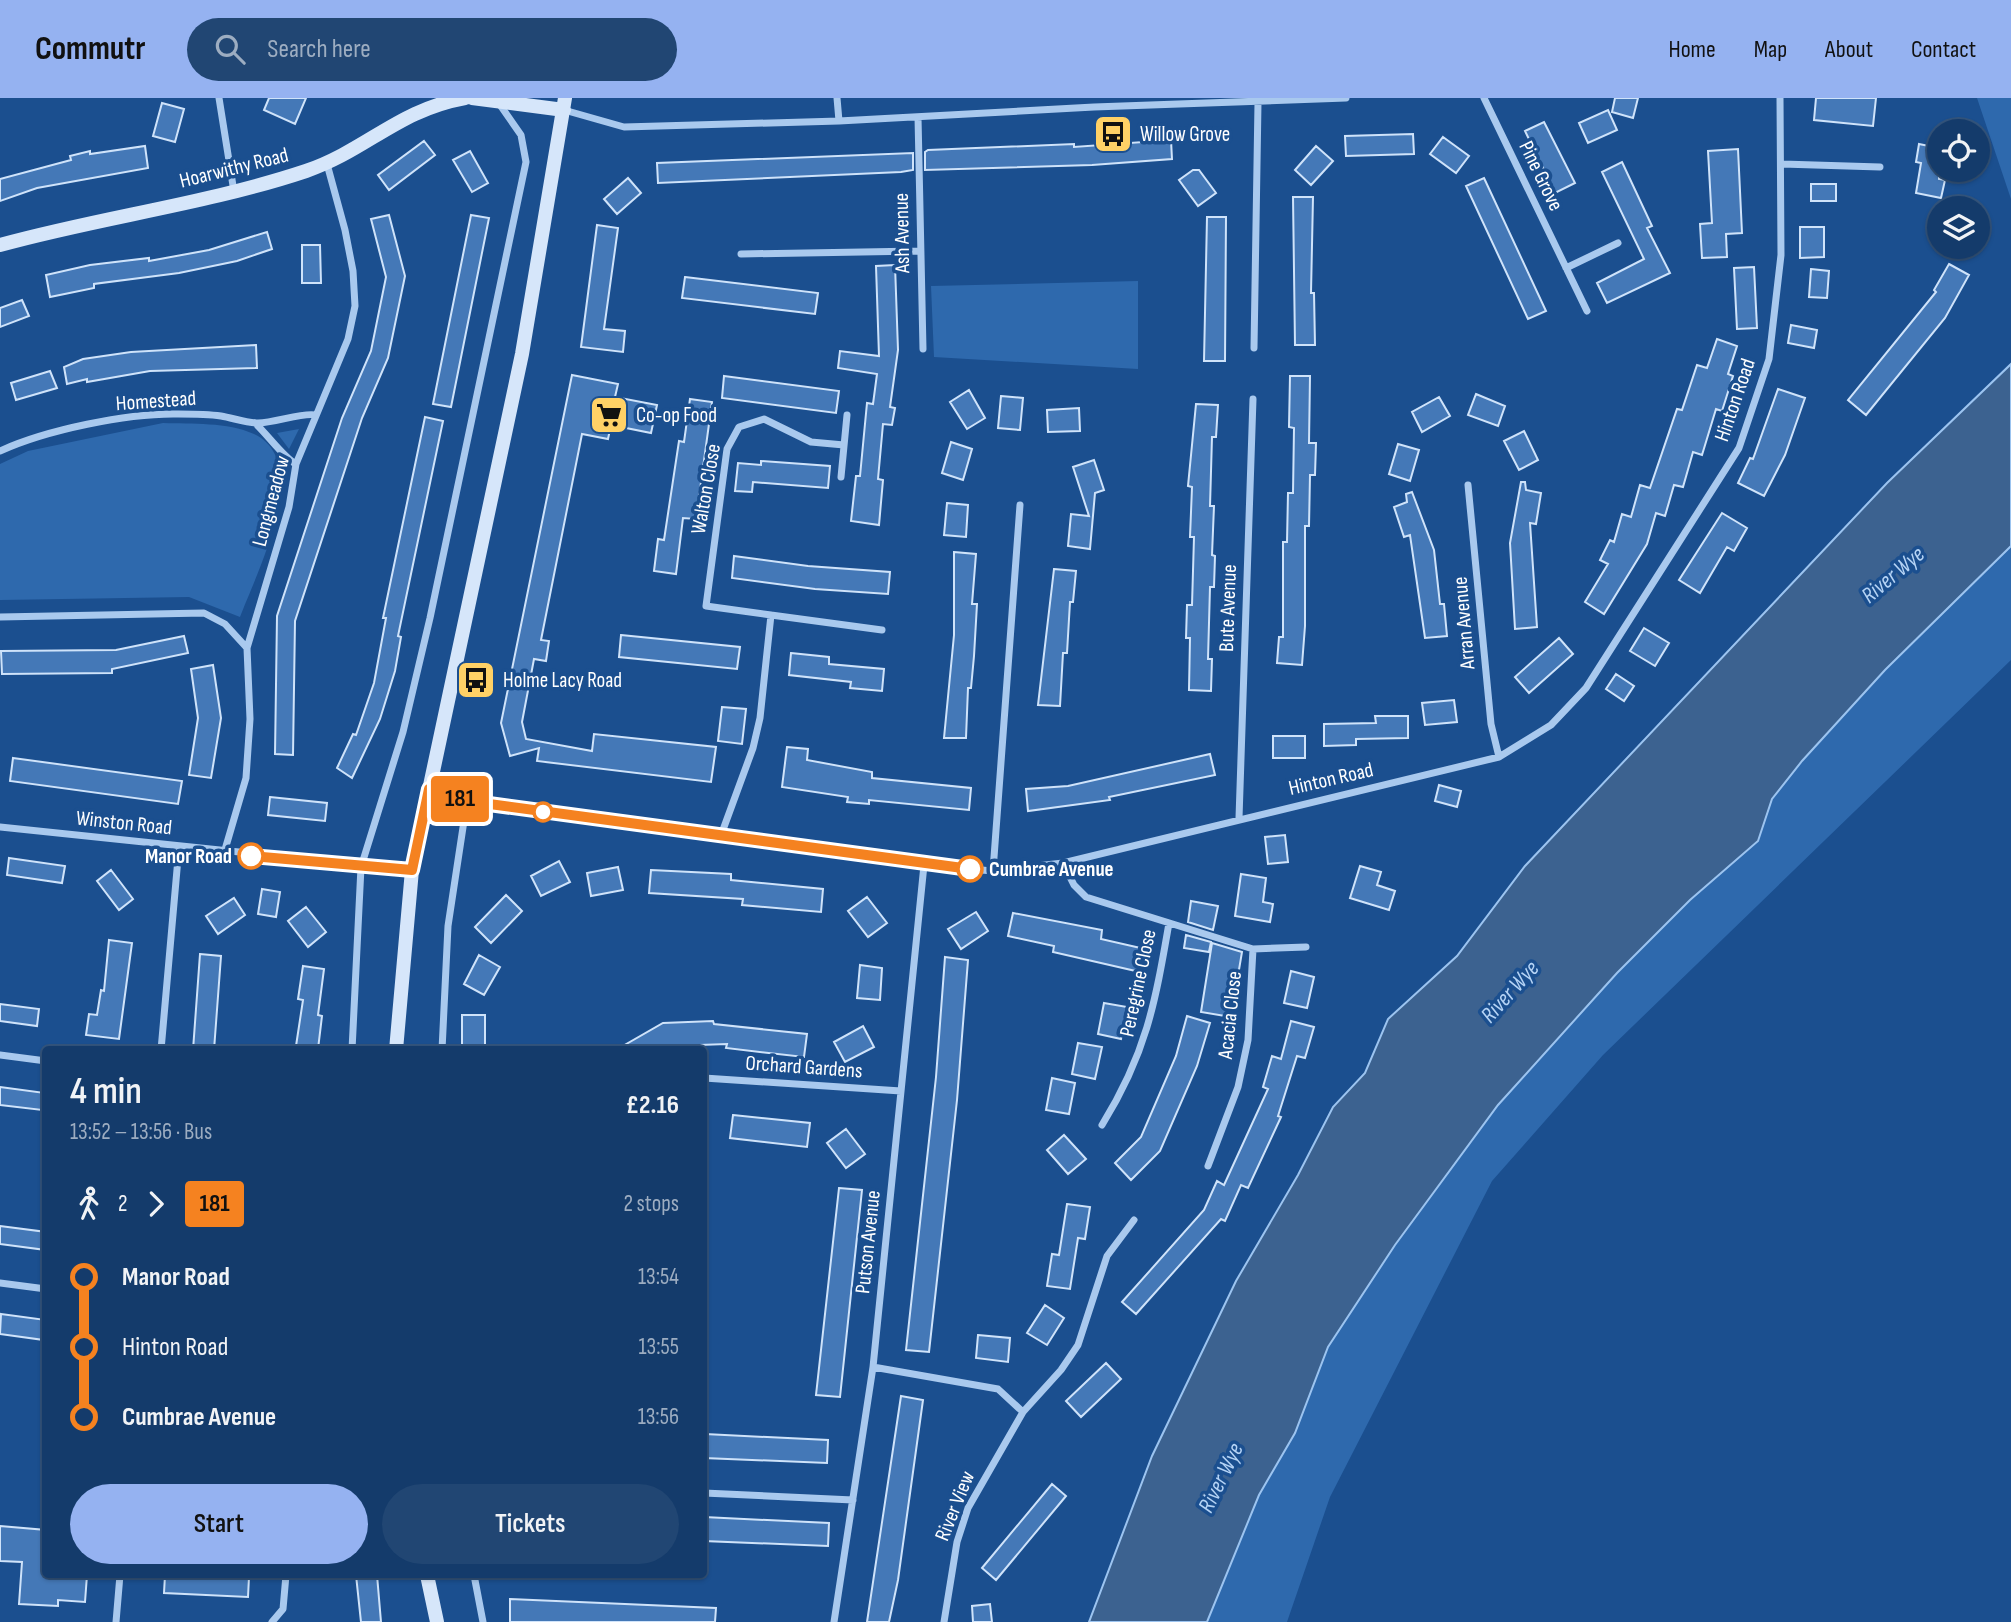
<!DOCTYPE html>
<meta charset="utf-8">
<style>
body{margin:0;font-family:"Sofia Sans Condensed",sans-serif;background:#214673;color:#f1f3f6;height:100vh;display:flex;flex-direction:column;font-size:26px;white-space:nowrap}
*{box-sizing:border-box;margin:0}
p{font-size:23px;color:#9dadc1}
.icon{flex:none;width:38px;height:38px;fill:none;stroke:currentColor;stroke-width:2;stroke-linecap:round;stroke-linejoin:round}
.map{position:relative;flex:1;overflow:hidden}
.side{position:absolute;left:42px;top:948px;width:665px;height:532px;display:flex;flex-direction:column;background:#143b6b;border-radius:7px;box-shadow:0 2px 5px #0004,0 0 0 2px #33557e}
.side>*{flex:none}
.badge{padding:0 14px;border-radius:5px;font-size:24px;line-height:46px}
.controls{position:absolute;left:1927px;top:21px;display:grid;gap:14px}
.controls a{display:grid;place-items:center;width:63px;height:63px;border-radius:50%;background:#143b6b;box-shadow:0 2px 5px #0004,0 0 0 2px #33557e;font-size:35px}
.map>.badge{position:absolute;translate:-50% -50%;box-shadow:0 0 0 4px #fff}
.legs{display:flex;align-items:center;gap:10px;height:77px;padding:0 28px;font-size:23px}
.legs p{margin-inline-start:auto}
.headline{display:flex;align-items:center;justify-content:space-between;height:119px;padding:0 28px}
h1{font-size:38px;font-weight:600;line-height:52px}
.cta{display:flex;gap:14px;margin-top:auto;padding:14px 28px}
.cta a{flex:1;height:80px;border-radius:42px;background:#95b2f1;color:#111;font-size:28px;font-weight:600;line-height:80px;text-align:center}
.cta a+a{background:#214673;color:#f1f3f6}
ul{padding:0 28px;list-style:none}
li{display:flex;align-items:center;gap:24px;height:70px;font-size:26px}
li i{display:grid;place-items:center;width:10px;height:100%;margin:0 9px;background:currentColor}
li i::after{content:'';width:18px;height:18px;margin:-9px;border:5px solid;border-radius:50%;background:#143b6b}
li p{margin-inline-start:auto}
li:first-child i{background:linear-gradient(#0000 50%,currentColor 0)}
li:last-child i{background:linear-gradient(currentColor 50%,#0000 0)}
header{display:flex;align-items:center;gap:42px;box-sizing:border-box;height:98px;padding:0 35px;background:#95b2f1;color:#111}
header strong{font-size:33px}
nav{display:flex;gap:38px;margin-inline-start:auto;font-size:24px}
.search{width:490px;height:63px;background:#214673;display:flex;align-items:center;gap:18px;box-sizing:border-box;padding:0 24px;border-radius:38px;color:#9dadc1;font-size:26px}
.map>svg:first-child{display:block}
</style>
<header>
<strong>Commutr</strong>
<div class="search"><svg class="icon" aria-label="search" viewBox="0 0 24 24"><circle cx="10" cy="10" r="6"/><path d="M15 15l6 6"/></svg>Search here</div>
<nav><a>Home</a><a>Map</a><a>About</a><a>Contact</a></nav>
</header>
<div class="map">
<svg width="2011" height="1524" viewBox="0 0 2011 1524">
<rect width="100%" height="100%" fill="#1b4f8f"/>
<path fill="#2e69ad" d="M1977 0H2011V101Z
M1138 183V271L934 259 931 188Z
M163 325C192 326 227 324 254 336 314 364 256 476 240 519L189 499 0 502V366L28 353Z
M299 331 289 351 277 335Z
M2011 448V562L1603 957 1492 1083 1330 1399 1287 1524H1207L1259 1397 1295 1335 1328 1249 1395 1147 1498 1007 1617 875 1690 802 1758 743 1772 701 1802 663 1885 572Z"/>
<path fill="#3c6290" stroke="#9cc4f0" stroke-width="2" d="M2011 266V448L1885 572 1802 663 1772 701 1758 743 1690 802 1617 875 1498 1007 1395 1147 1328 1249 1295 1335 1259 1397 1207 1524H1089L1152 1358 1236 1183 1298 1077 1333 1009 1365 975 1388 921 1457 858 1525 768 1887 385Z"/>
<path fill="#4478b7" stroke="#cfe3fa" stroke-width="2" d="M269 0H306L295 26 264 12Z
M1615 0H1638L1633 20 1612 14Z
M1816 0H1876L1873 28 1814 22Z
M162 5 184 11 175 44 153 38Z
M1608 12 1617 32 1588 45 1579 25Z
M1544 24 1575 85 1555 95 1525 33Z
M1413 36 1414 56 1346 58 1345 38Z
M1443 39 1469 58 1456 75 1430 56Z
M1171 42 1172 61 1092 67 925 72V54L928 52 1074 46V49Z
M424 43 435 57 389 92 378 77Z
M1919 46 1939 50V81L1945 82 1941 100 1916 95 1921 65 1916 64Z
M145 48 148 70 37 90 0 103V81L71 62 70 58 90 53V56Z
M1316 48 1333 63 1311 87 1295 72Z
M1738 51 1742 135 1726 136 1727 159 1702 160 1700 126 1712 125 1708 53Z
M470 53 488 85 472 94 453 62Z
M913 55V72L901 74 658 85 657 65Z
M1622 64 1652 128 1647 130 1670 175 1607 205 1597 185 1644 161 1602 74Z
M1193 72H1199L1216 95 1198 108 1179 82Z
M628 80 641 95 617 116 604 101Z
M1484 80 1546 213 1528 221 1466 88Z
M1811 86H1836V103H1811Z
M1293 99H1313L1311 195H1314L1315 247H1295Z
M389 117 405 178 388 260 362 320 295 523 293 657 275 656 277 518 342 320 371 253 386 179 371 121Z
M471 117 489 120 451 309 433 306Z
M1207 119H1226L1225 263H1204Z
M597 127 618 130 604 231 625 233 623 254 581 249Z
M1800 129H1824V159L1800 160Z
M267 134 272 151 237 163 179 175 94 186V190L50 199 46 177 90 167 149 160V163L209 152Z
M302 147H320L321 185H302Z
M1949 166 1969 177 1945 220 1866 317 1848 302 1936 194 1934 192Z
M895 167 898 252 890 309 895 310 892 327 883 326 878 381 883 382 879 427 851 423 856 378H860L867 305 873 306 877 276 838 270 840 253 879 258 876 168Z
M1754 169 1757 230 1737 231 1734 170Z
M1811 171 1829 173 1827 200 1809 199Z
M685 179 818 195 815 216 682 200Z
M22 202 29 218 0 229V210Z
M1791 227 1817 232 1814 250 1788 245Z
M1717 241 1737 248 1728 276 1733 278 1722 313 1716 311 1702 357 1693 354 1683 389 1674 387 1665 418 1656 415 1647 446 1604 516 1585 504 1608 466 1600 462 1610 442 1614 444 1622 416 1631 419 1640 387 1650 390 1677 311 1682 312 1697 267 1707 270Z
M256 247 257 270 150 273 87 284V281L67 286 64 269 83 261 131 254Z
M50 273 57 290 16 302 11 285Z
M572 277 618 286 615 299 657 307 651 335 611 327 608 341 582 336 541 542 549 543 546 563 534 561 522 624 526 641 592 653 594 636 716 649 711 684 537 663 539 650 510 658 501 625Z
M724 278 839 293 836 315 722 300Z
M1290 278H1310L1309 345H1316L1315 377H1310L1309 428H1305V528L1302 567 1277 565 1279 539H1283V444H1287L1288 395H1293L1294 330 1289 329Z
M1778 291 1805 300 1785 357 1764 398 1738 385 1750 360 1753 361Z
M969 292 985 320 967 331 950 304Z
M1476 296 1505 308 1498 328 1468 317Z
M1001 298 1023 300 1020 332 998 330Z
M1439 299 1450 318 1422 334 1412 314Z
M690 301 712 304 696 421 683 420 676 476 654 473 658 441 664 442 679 343 684 344Z
M1196 306 1218 307 1216 339H1212L1210 408H1214L1212 457 1215 458 1214 489H1210L1208 561H1212L1211 593 1189 592 1190 540H1186L1187 507H1192L1194 439H1190L1192 389 1188 388Z
M1079 310 1080 333 1048 334 1047 312Z
M425 319 443 323 398 538 401 539 395 573 380 621 352 680 337 670 353 636 356 637 374 585 386 520H383Z
M1524 333 1538 362 1519 372 1504 343Z
M951 344 972 351 963 382 942 375Z
M1398 346 1419 352 1410 383 1389 376Z
M1094 362 1104 392 1095 395 1090 451 1068 448 1071 416 1089 418 1073 369Z
M761 363 830 368 828 390 753 384 752 394 735 393 738 365 761 367Z
M1521 384H1525L1526 392 1541 395 1536 426 1530 425 1537 529 1515 531 1510 445Z
M1412 394 1434 452 1440 506H1444L1447 538 1425 540 1410 437 1404 439 1394 409 1407 404 1406 396Z
M947 405 968 407 966 439 944 437Z
M1722 415 1747 430 1734 453 1727 449 1700 495 1679 482Z
M954 454 976 456 972 506H977L974 558 971 590H968L966 640H944L954 537Z
M734 458 808 468 890 474 888 496 815 491 732 480Z
M1054 471 1076 473 1073 504H1070L1067 555H1063L1060 608 1038 607Z
M1644 530 1669 545 1655 568 1630 553Z
M621 537 740 549 737 571 619 559Z
M184 538 188 555 112 571V575L2 576 1 553 116 552Z
M1559 540 1573 556 1529 595 1515 579Z
M791 555 829 559V566L884 571 882 593 850 590 851 584 789 577Z
M213 567 221 620 211 680 189 677 198 620 191 571Z
M1616 576 1634 588 1624 603 1606 591Z
M1454 602 1457 624 1425 627 1422 605Z
M722 609 746 611 742 646 718 643Z
M1375 618H1408V640L1356 641V647L1324 648V626L1376 625Z
M1273 638H1305V660H1273Z
M787 649 808 651 807 662 872 674V680L971 690 969 712 869 702V706L847 704 848 699 782 689Z
M1210 656 1215 677 1109 699 1110 702 1028 713 1026 691 1068 688Z
M13 660 182 683 178 706 10 683Z
M1439 687 1461 693 1457 709 1435 703Z
M270 699 327 705 325 723 268 717Z
M1285 737 1288 764 1268 766 1265 739Z
M9 760 65 768 62 785 7 777Z
M559 763 570 784 541 798 531 778Z
M1360 768 1381 774 1377 787 1395 793 1389 812 1350 800Z
M618 769 623 792 591 798 587 775Z
M111 772 133 801 119 812 97 783Z
M651 772 731 776V782L823 791 821 814 742 807 743 801 649 795Z
M1241 776 1266 780 1263 804 1273 806 1270 824 1235 818Z
M262 791 280 794 276 819 258 816Z
M506 797 522 813 491 845 475 829Z
M867 799 887 825 868 839 848 813Z
M234 800 245 817 218 836 206 818Z
M1191 803 1218 808 1213 832 1188 824Z
M306 809 326 834 308 849 288 823Z
M976 814 988 833 961 851 948 831Z
M1013 815 1102 832 1101 841 1145 851 1140 874 1053 854 1054 848 1008 838Z
M1186 837 1211 844 1209 854 1184 850Z
M109 842 132 845 119 941 86 937 89 916 97 917 101 892 104 893Z
M1212 845 1242 854 1231 919 1201 914Z
M200 856 221 858 214 952H193Z
M479 857 500 869 484 897 464 886Z
M945 859 968 862 957 1002 929 1254 906 1252 936 979Z
M860 867 882 870 880 902 857 900Z
M303 868 324 871 318 917 322 918 318 951 296 948 303 902 298 901Z
M1291 873 1314 879 1307 910 1284 905Z
M1104 905 1127 909 1121 941 1098 936Z
M0 906 39 911 37 928 0 923Z
M462 917H485V949H462Z
M1187 918 1210 925 1197 968 1160 1053 1131 1082 1115 1065 1141 1039 1176 958Z
M713 923 714 926 807 936 804 959 726 950 727 946 670 948 663 952H616L663 925Z
M1291 923 1314 929 1305 960 1297 958 1278 1018 1281 1019 1248 1090 1241 1087 1225 1123 1221 1121 1136 1216 1122 1204 1204 1112 1217 1083 1224 1087 1268 991 1263 989 1272 958 1281 961Z
M863 928 874 949 845 964 834 944Z
M1078 945 1102 949 1095 981 1072 976Z
M1052 980 1075 985 1069 1016 1046 1012Z
M0 989 45 995 42 1012 0 1007Z
M733 1017 810 1025 807 1049 730 1040Z
M846 1031 865 1056 846 1070 827 1045Z
M1064 1037 1086 1061 1068 1076 1047 1052Z
M839 1090 862 1092 840 1299 816 1297Z
M1067 1106 1090 1109 1085 1141 1078 1140 1070 1191 1047 1188 1052 1156 1059 1157Z
M0 1128 46 1134V1152L0 1146Z
M1045 1207 1064 1220 1047 1247 1027 1235Z
M1 1216 46 1222 44 1242 0 1236Z
M978 1237 1010 1240 1008 1264 976 1260Z
M1106 1265 1121 1281 1081 1319 1066 1303Z
M901 1298 923 1302 898 1482 889 1524H867Z
M705 1336 828 1342 827 1365 704 1360Z
M1052 1386 1066 1398 996 1482 982 1470Z
M704 1419 829 1425 828 1448 704 1443Z
M0 1428 46 1432V1477H87L85 1504 58 1502V1508L19 1506 22 1464 0 1463Z
M165 1477 249 1479 248 1499 164 1495Z
M356 1477H377L381 1524H361Z
M510 1501 716 1510 715 1524H510Z
M990 1506 992 1524H973L972 1508Z"/>
<g fill="none" stroke-linecap="round" stroke-linejoin="round">
<path stroke="#a9c9ee" stroke-width="7" d="M219 0 234 94
M837 0 839 23
M1484 0 1587 213
M564 12 624 29 839 23 1094 9 1346 0
M918 19 923 251
M1782 66 1880 69
M741 156 919 153
M1566 170 1618 145
M1254 250 1258 5
M255 325C268 337 284 360 296 366
M0 353C46 332 127 315 178 316 192 316 207 316 221 318 233 320 246 325 258 325 274 325 304 314 315 317
M841 379 847 317
M1468 387 1491 626 1499 659
M771 517 882 532
M0 519 204 515 225 526 247 550
M429 691 467 703 924 767 993 773 1063 765 1499 659 1551 627 1586 590 1739 350 1769 261 1781 157 1780 0
M1239 720 1253 301
M0 729 411 772
M720 740 753 650 760 620 771 517 706 508 727 351 739 329 764 321 811 344 844 347
M224 755 246 680 250 621 247 550 289 409 296 366 348 241 355 208 353 173 345 132 327 66
M1063 765 1074 787 1086 799 1253 851 1306 849
M993 773 1020 407
M161 952 179 749
M352 952 361 769 403 634 430 520 526 64 521 37 498 4
M442 952 448 828 467 703
M0 957 46 963
M704 980 901 993
M1102 1027C1146 956 1155 906 1169 825
M1208 1068 1238 989 1248 942 1253 851
M0 1185 46 1191
M873 1269 998 1291 1023 1314
M704 1395 853 1402
M474 1477 483 1524
M116 1524 120 1477
M272 1524 283 1511 286 1477
M834 1524 873 1269 924 767
M944 1524 957 1444 968 1410 1023 1314 1061 1272 1078 1247 1107 1158 1134 1122"/>
<path stroke="#d6e6fa" stroke-width="14" d="M472 0 564 12
M0 147C101 119 207 106 306 73 367 52 398 12 465 0
M396 952 412 772 522 256 565 0
M427 1477 437 1524"/>
</g>
<g fill="none" stroke-linecap="round" stroke-linejoin="round">
<defs>
<path id="line-1" d="M251 758 412 772 429 691 467 703 970 771"/>
</defs>
<use href="#line-1" stroke="#fff" stroke-width="16"/>
<use href="#line-1" stroke="#f58220" stroke-width="10"/>
</g>
<defs>
<symbol id="bus-square" viewBox="-11 -11 22 22"><rect x="-9" y="-9" width="18" height="18" rx="4" fill="#ffd166" stroke="#1b4f8f"/><path d="M-5-6H5V4H4V6H2V4H-2V6H-4V4H-5ZM-3.5-4V0h7V-4ZM-3.5 1.2v1.5H-2V1.2ZM2 1.2v1.5H3.5V1.2Z" fill="#111"/></symbol>
<symbol id="supermarket-square" viewBox="-11 -11 22 22"><rect x="-9" y="-9" width="18" height="18" rx="4" fill="#ffd166" stroke="#1b4f8f"/><path d="M-6-5.5h2.5l.6 2H6L4.5 2H-2.5L-4.4-4H-6ZM-1.5 3.2a1.3 1.3 0 1 0 .1 0ZM3 3.2a1.3 1.3 0 1 0 .1 0Z" fill="#111"/></symbol>
</defs>
<g fill-rule="evenodd">
<use href="#bus-square" x="1091" y="14" width="44" height="44"/>
<use href="#supermarket-square" x="587" y="295" width="44" height="44"/>
<use href="#bus-square" x="454" y="560" width="44" height="44"/>
</g>
<g fill="#fff" stroke="#f58220" stroke-width="3.5">
<circle cx="543" cy="714" r="9"/>
<circle cx="251" cy="758" r="12"/>
<circle cx="970" cy="771" r="12"/>
</g>
<g text-anchor="middle" dominant-baseline="central" stroke-width="7" stroke-linejoin="round" paint-order="stroke">
<g font-size="21" fill="#fff" stroke="#1b4f8f" text-anchor="start">
<text x="1140" y="36">Willow Grove</text>
<text x="636" y="317">Co-op Food</text>
<text x="503" y="582">Holme Lacy Road</text>
</g>
<g font-size="21" fill="#fff" stroke="#1b4f8f">
<text transform="translate(234 70) rotate(-14)">Hoarwithy Road</text>
<text transform="translate(1541 78) rotate(64)">Pine Grove</text>
<text transform="translate(902 135) rotate(-91)">Ash Avenue</text>
<text transform="translate(1735 302) rotate(-71)">Hinton Road</text>
<text transform="translate(156 303) rotate(-4)">Homestead</text>
<text transform="translate(706 391) rotate(-80)">Walton Close</text>
<text transform="translate(271 403) rotate(-75)">Longmeadow</text>
<text transform="translate(1228 510) rotate(-88)">Bute Avenue</text>
<text transform="translate(1464 525) rotate(-95)">Arran Avenue</text>
<text transform="translate(1331 681) rotate(-13)">Hinton Road</text>
<text transform="translate(124 725) rotate(6)">Winston Road</text>
<text transform="translate(1138 885) rotate(-78)">Peregrine Close</text>
<text transform="translate(1230 917) rotate(-84)">Acacia Close</text>
<text transform="translate(804 969) rotate(4)">Orchard Gardens</text>
<text transform="translate(868 1144) rotate(-84)">Putson Avenue</text>
<text transform="translate(955 1408) rotate(-68)">River View</text>
</g>
<g font-size="21" font-weight="bold" fill="#fff" stroke="#1b4f8f" text-anchor="end">
<text x="232" y="758">Manor Road</text>
<text x="989" y="771" text-anchor="start">Cumbrae Avenue</text>
</g>
<g font-size="23" font-style="italic" fill="#b5d3f5" stroke="#1b4f8f">
<text transform="translate(1893 477) rotate(-40)">River Wye</text>
<text transform="translate(1510 894) rotate(-48)">River Wye</text>
<text transform="translate(1221 1380) rotate(-64)">River Wye</text>
</g>
</g>
</svg>
<div class="controls">
<a><svg class="icon" aria-label="locate" viewBox="0 0 24 24"><circle cx="12" cy="12" r="6"/><path d="M12 2v4M12 18v4M2 12h4M18 12h4"/></svg></a>
<a><svg class="icon" aria-label="layers" viewBox="0 0 24 24"><path d="M12 4l9 5-9 5-9-5zM3 14l9 5 9-5"/></svg></a>
</div>
<b class="badge" style="left:460px;top:701px;background:#f58220;color:#111">181</b>
<section class="side">
<div class="headline"><div><h1>4 min</h1><p>13:52 – 13:56 · Bus</p></div><b>£2.16</b></div>
<div class="legs"><svg class="icon" aria-label="walk" viewBox="0 0 24 24"><circle cx="13" cy="4" r="2"/><path d="M13 8l-2 6 4 7M11 14l-3 7M7 12l3-4h3l4 4"/></svg>2<svg class="icon" aria-label="forward" viewBox="0 0 24 24"><path d="M9 5l7 7-7 7"/></svg><b class="badge" style="background:#f58220;color:#111">181</b><p>2 stops</p></div>
<ul>
<li><i style="color:#f58220"></i><b>Manor Road</b><p>13:54</p></li>
<li><i style="color:#f58220"></i><span>Hinton Road</span><p>13:55</p></li>
<li><i style="color:#f58220"></i><b>Cumbrae Avenue</b><p>13:56</p></li>
</ul>
<div class="cta"><a>Start</a><a>Tickets</a></div>
</section>
</div>
